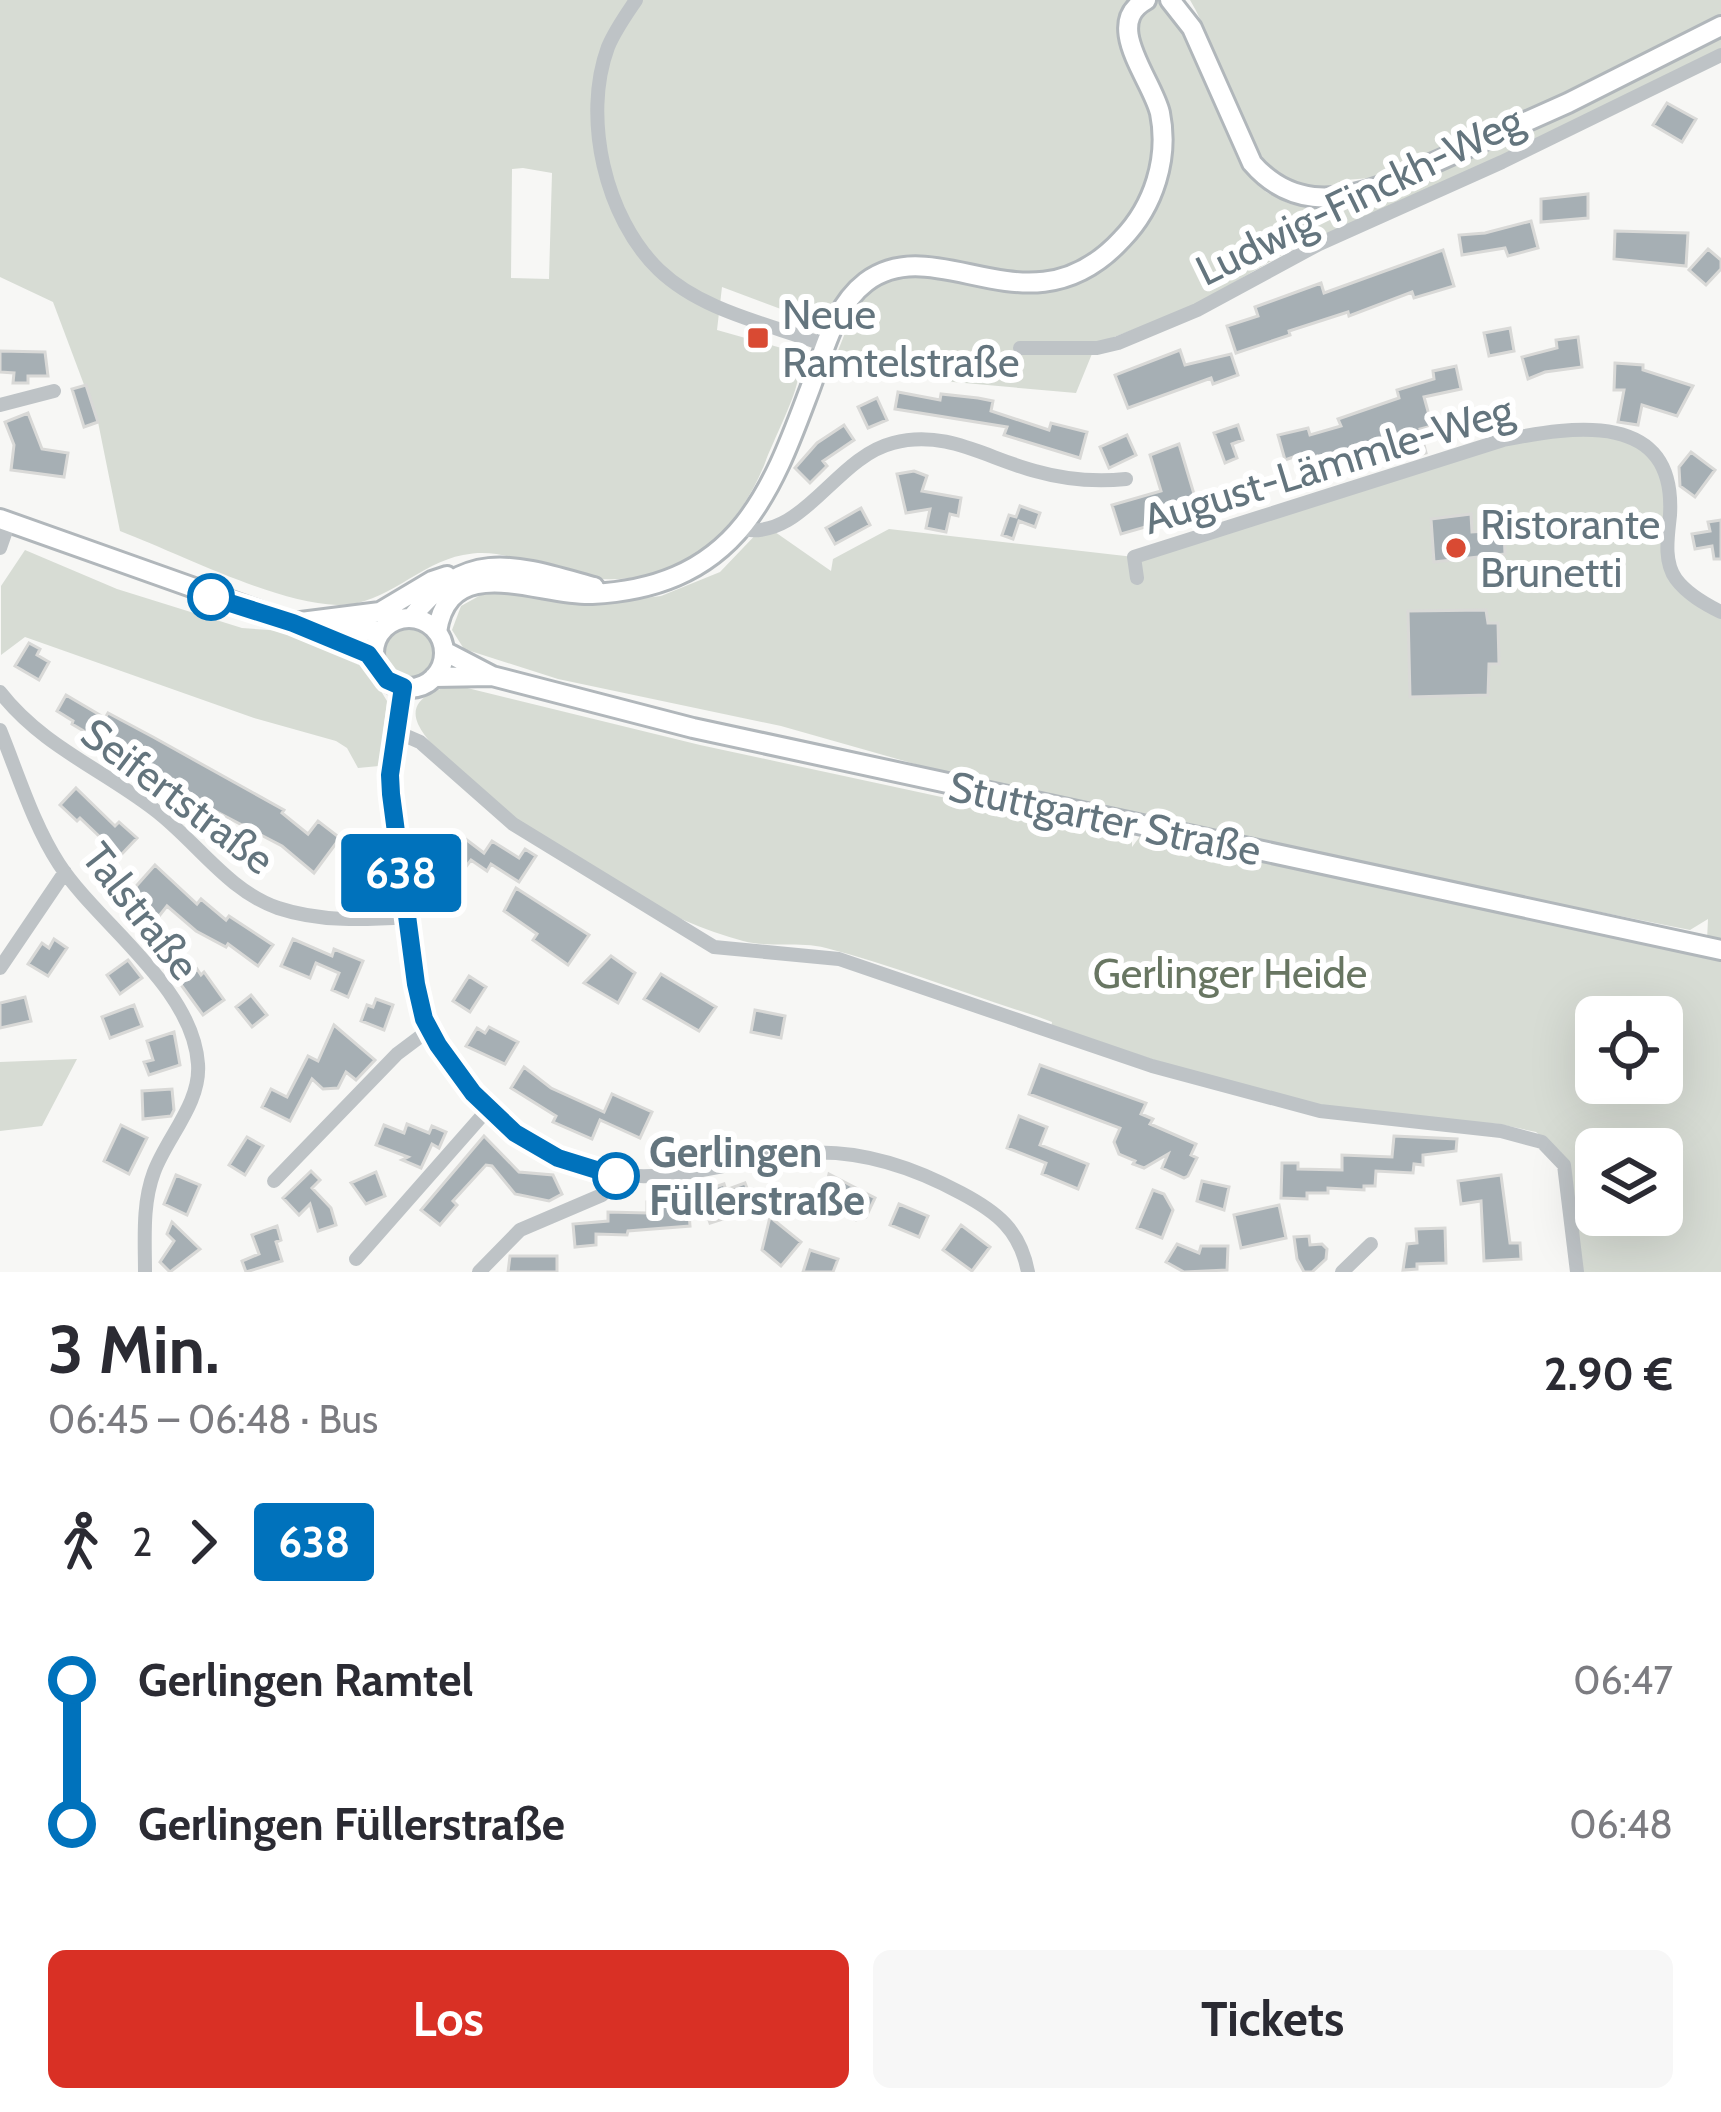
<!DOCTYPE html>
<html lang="de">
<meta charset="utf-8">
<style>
body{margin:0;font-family:Cabin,sans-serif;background:#f7f7f7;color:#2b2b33;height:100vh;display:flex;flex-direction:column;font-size:45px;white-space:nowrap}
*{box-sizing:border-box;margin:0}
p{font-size:39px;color:#7c7c81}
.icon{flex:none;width:66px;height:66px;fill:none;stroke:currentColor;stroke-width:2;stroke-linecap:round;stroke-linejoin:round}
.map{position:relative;height:1272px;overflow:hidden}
.panel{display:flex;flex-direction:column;background:#fff;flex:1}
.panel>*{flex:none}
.badge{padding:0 24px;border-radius:9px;font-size:42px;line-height:78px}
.tools{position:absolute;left:1575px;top:996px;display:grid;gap:24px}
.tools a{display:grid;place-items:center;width:108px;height:108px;border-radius:18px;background:#fff;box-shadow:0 12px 48px #0002;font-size:60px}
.map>.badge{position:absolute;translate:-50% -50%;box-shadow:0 0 0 6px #fff}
.legs{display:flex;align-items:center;gap:18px;height:132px;padding:0 48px;font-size:39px}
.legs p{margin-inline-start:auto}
.headline{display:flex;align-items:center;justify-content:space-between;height:204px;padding:0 48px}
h1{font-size:66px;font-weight:700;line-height:90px}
.cta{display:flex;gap:24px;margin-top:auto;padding:24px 48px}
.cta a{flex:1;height:138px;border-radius:18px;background:#d93025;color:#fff;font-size:48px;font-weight:700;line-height:138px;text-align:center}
.cta a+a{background:#f7f7f7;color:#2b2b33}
ul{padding:0 48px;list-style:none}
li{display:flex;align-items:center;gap:42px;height:144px;font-size:45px}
li i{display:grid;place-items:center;width:18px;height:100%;margin:0 15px;background:currentColor}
li i::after{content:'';width:30px;height:30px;margin:-15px;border:9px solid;border-radius:50%;background:#fff}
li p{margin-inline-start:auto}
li:first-child i{background:linear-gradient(#0000 50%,currentColor 0)}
li:last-child i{background:linear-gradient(currentColor 50%,#0000 0)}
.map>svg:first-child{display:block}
</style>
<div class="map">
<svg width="1721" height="1272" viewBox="0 0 1721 1272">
<rect width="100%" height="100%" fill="#f7f7f5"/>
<path fill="#d7dcd4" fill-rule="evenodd" d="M0 0H1177L1169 17 1183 33 1238 160 1266 192 1290 204 1334 209 1391 190 1721 35V50L1524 147 1290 250 1192 307 1096 344 1076 393 830 371 845 333 722 287 717 330 792 351C794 358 799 370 798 377 797 395 772 443 765 463 730 551 656 597 561 573 528 564 499 547 463 555 419 563 384 607 337 605 273 602 182 555 120 531L98 422 53 302 0 277ZM523 168 552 173 549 279 511 278 512 169Z
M1190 0H1721V16L1602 78 1383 177 1345 180 1343 188C1233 196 1233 71 1190 0Z
M1549 431 1627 435 1665 471 1676 579 1721 612V942L1707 940 1708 919 1690 930 1042 800 781 726 558 679 464 649 452 630 461 606 488 591 590 605 661 596 720 572 765 525 831 571 833 559 889 529 1134 557Z
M25 550 117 589 242 628 283 631 362 660 387 701 379 766 358 768 347 748 336 741 254 718 25 637 1 655V586Z
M384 654a25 25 0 1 1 50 0a25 25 0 1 1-50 0Z
M455 685 700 745 1132 838V847L1141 835 1721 960V1272H1579L1560 1151 1536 1132 1499 1124 1320 1111 1051 1028 1052 1022 1036 1016C966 994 896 966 826 948 799 941 770 948 743 941 649 916 531 839 461 772 446 758 427 743 418 724 407 699 436 689 455 685ZM1596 1017H1662V1083H1596ZM1596 1149H1662V1215H1596Z
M77 1059 42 1126 0 1131V1062Z"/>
<path fill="#a6afb4" stroke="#d9d9d7" stroke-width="3" d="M1667 103 1696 119 1682 142 1653 125Z
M1588 194V218L1541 222V199Z
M1531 221 1538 248 1508 256 1505 248 1462 255 1459 235 1485 233Z
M1615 231 1688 233 1686 266 1614 259Z
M1708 249 1721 260V269L1706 285 1689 270Z
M1443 250 1454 286 1414 298 1412 292 1349 316 1348 312 1289 331 1290 335 1236 353 1227 326 1258 316 1255 307 1321 283 1324 293Z
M1510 328 1514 351 1489 356 1484 333Z
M1578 337 1582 367 1545 372 1528 379 1522 357 1557 348 1556 340Z
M1180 350 1185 365 1231 354 1238 375 1213 384 1211 378 1128 408 1115 375Z
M0 351 45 352 48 376H28V383H13L14 373 0 372Z
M1615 363 1643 365V370L1693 386 1677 416 1642 405 1638 425 1618 422 1624 390H1614Z
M1456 366 1461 389 1424 397 1432 426 1420 429 1426 453 1385 464 1380 443 1353 452 1358 464 1342 470 1337 454 1318 460 1317 456 1301 461 1299 455 1285 460 1278 435 1308 428 1310 435 1341 426 1338 419 1399 398 1397 390 1434 379 1433 371Z
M86 385 98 422 84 427 72 389Z
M898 392 940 400 941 394 978 398 993 401 991 411 1049 430 1051 423 1087 432 1080 458 1004 435 1007 427 895 409Z
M877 398 887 420 868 428 858 407Z
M28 413 42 449 68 453 64 477 11 470 14 445 5 422Z
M844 425 854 440 823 461 827 466 810 483 795 468 817 443Z
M1238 425 1243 440 1232 444 1237 458 1225 463 1214 433Z
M1127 435 1136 455 1109 468 1100 447Z
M1179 444 1197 504 1155 519 1156 524 1121 534 1112 505 1161 491 1150 455Z
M1691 452 1715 470 1695 497 1680 486 1679 467Z
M914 471 927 476 922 491 961 498 958 516 950 514 946 532 926 528 930 509 906 513 897 474Z
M1020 506 1040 513 1035 527 1019 521 1013 539 1002 535 1009 515 1016 517Z
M861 508 870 525 835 544 826 528Z
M1471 514 1472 532 1504 530 1505 554 1434 562 1431 519Z
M1721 520V559H1714L1712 546 1695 549 1692 534 1710 531 1708 522Z
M1486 610 1488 623H1498L1499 664H1489L1488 695 1410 697 1408 611Z
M29 643 40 649 37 655 49 662 39 680 15 666Z
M66 695 105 718 108 713 153 737 284 810 282 813 308 834 318 821 340 838 314 873 282 846 179 792 181 789 72 724 73 721 57 711Z
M76 788 115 826 119 822 137 838 120 856 80 818 77 821 60 805Z
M455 831 484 853 492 841 519 858 525 849 536 856 519 882 491 864 487 871 471 860 444 895 430 885 445 866 435 858Z
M155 865 197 904 201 899 226 920 229 916 273 945 258 966 228 944 226 947 196 931 167 906 145 934 123 913 129 907 123 901Z
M516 888 589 935 568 965 533 940 537 934 504 911Z
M54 939 67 948 48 976 28 964 42 943 49 948Z
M293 939 332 956 334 949 363 961 348 997 332 990 339 973 316 963 310 978 281 966Z
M611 956 635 973 618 1003 584 983Z
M128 960 142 978 120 994 107 975Z
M197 969 201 975 204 972 224 1000 203 1015 179 982Z
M661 974 716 1007 699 1031 644 999Z
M469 976 486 987 470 1012 453 1001Z
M251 995 267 1015 252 1027 236 1007Z
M25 997 31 1021 0 1028V1003Z
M376 999 393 1005 384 1030 361 1021 367 1005 373 1007Z
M134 1005 142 1026 110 1038 102 1017Z
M755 1010 785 1016 781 1038 751 1032Z
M334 1025 375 1060 356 1080 346 1072 338 1088 323 1089 312 1079 290 1121 262 1107 271 1089 287 1097 308 1056 318 1061Z
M489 1027 518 1042 505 1064 466 1046 477 1028 485 1033Z
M174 1032 180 1065 149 1075 144 1062 153 1060 147 1041Z
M1040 1065 1146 1103 1141 1114 1153 1119 1150 1124 1196 1144 1191 1155 1197 1158 1188 1176 1184 1178 1162 1168 1168 1154 1144 1168 1133 1164 1135 1161 1119 1154 1114 1142 1120 1128 1029 1094Z
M524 1067 551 1088 604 1112 612 1094 652 1112 640 1138 600 1120 592 1139 553 1122 556 1116 511 1088Z
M172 1089 174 1110 171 1116 143 1119 142 1091Z
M1019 1116 1047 1127 1040 1145 1088 1164 1078 1189 1042 1174 1046 1163 1007 1148Z
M407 1124 429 1133 432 1126 446 1132 439 1148 432 1144 421 1168 402 1160 408 1157 376 1145 384 1125 404 1133Z
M121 1125 147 1138 129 1174 104 1161Z
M484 1136 519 1172 553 1175 562 1194 549 1201 515 1194 492 1166 486 1165 453 1201 457 1205 440 1225 421 1210Z
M1394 1136 1457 1139 1456 1151 1423 1155V1165L1414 1164 1413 1173 1376 1171 1375 1186H1364V1190L1328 1188V1193H1307V1199L1281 1198 1282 1163H1298V1169L1342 1170V1155L1392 1157Z
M247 1137 263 1146 245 1175 229 1165Z
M311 1171 320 1180 312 1188 331 1208 336 1225 318 1231 310 1204 299 1215 283 1198Z
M376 1172 385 1196 366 1204 351 1183Z
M829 1174 875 1198 866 1217 856 1220 835 1210V1203L823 1199Z
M176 1175 200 1185 187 1215 164 1204Z
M1501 1175 1510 1243H1520L1521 1259 1484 1261 1481 1201 1461 1204 1458 1181Z
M1202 1181 1229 1187 1224 1210 1197 1201Z
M745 1183 753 1203 727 1212 729 1217 710 1223 700 1192 724 1184 726 1190Z
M1153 1190 1164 1194 1173 1210 1162 1238 1137 1228Z
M688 1199 690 1226 628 1231 627 1235 596 1234V1245L575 1247 573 1224 608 1221V1212L647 1213V1202Z
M899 1204 928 1216 919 1237 890 1225Z
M1279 1205 1286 1238 1241 1248 1234 1215Z
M770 1217 801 1242 781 1266 762 1250Z
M172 1222 200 1249 170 1272 160 1262 174 1241 167 1234Z
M961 1225 990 1247 972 1271 943 1250Z
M277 1226 281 1240 276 1242 282 1261 246 1272 242 1261 259 1254 252 1235Z
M1445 1228 1446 1263 1417 1264V1269L1403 1270 1407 1244 1417 1243 1416 1229Z
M1309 1236 1310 1245 1322 1244 1327 1249 1326 1259 1312 1272H1304L1297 1259 1294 1237Z
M1177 1244 1199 1253 1201 1246H1228L1227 1270 1184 1272 1166 1262Z
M810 1250 838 1259 833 1272H803Z
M510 1256H557V1272H508Z"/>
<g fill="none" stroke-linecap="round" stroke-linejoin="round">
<defs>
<path id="secondary" d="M1170 0 1192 28 1252 163C1289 206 1335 203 1384 185L1568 103 1721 26
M0 519 293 623 374 658
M411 618C468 546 517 566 594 587
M374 653a35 35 0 1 1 70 0a35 35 0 1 1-70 0Z
M293 623 380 612 432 581 447 576
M322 627 381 631
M437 632C449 548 542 597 592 594 652 591 705 573 744 524 774 486 791 439 808 394 823 356 832 308 866 282 938 228 1030 339 1122 239 1154 206 1169 158 1160 113 1152 79 1102 24 1146 0
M444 651 492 676 693 728 1721 950
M434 677 492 676"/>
</defs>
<use href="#secondary" stroke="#b1b7bb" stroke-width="24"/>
<path stroke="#bec3c6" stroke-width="14" d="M636 0C626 15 615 30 608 47 582 117 605 218 659 270 703 312 770 324 825 345
M1020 348H1097L1118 343 1197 310 1319 244 1502 162 1721 55
M0 405 54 391
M740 529C803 542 834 458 893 443 946 429 986 458 1035 471 1063 479 1096 482 1126 479
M0 548 9 522
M1137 578 1134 557 1503 440C1574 426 1676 410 1670 515 1668 535 1663 561 1676 579 1687 594 1705 604 1721 612
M403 687 390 775 391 794C395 836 403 878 408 920 413 953 413 988 425 1019 455 1106 558 1180 651 1176 702 1174 752 1157 804 1153 859 1149 913 1167 961 1193 997 1212 1020 1230 1028 1272
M0 692C42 746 102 769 155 810 196 841 228 891 278 908 320 922 365 920 408 917
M0 730C18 774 33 824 59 864 98 924 193 987 198 1064 201 1103 167 1137 154 1172 142 1204 145 1239 145 1272
M397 732 420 742 513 824 714 947 839 959 1152 1066 1320 1111 1501 1131 1542 1142 1564 1165 1577 1272
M0 968 65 872
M274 1181 397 1054 429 1030
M356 1259 488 1109
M479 1272 520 1230 602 1195 616 1176
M1342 1272 1371 1244"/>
<use href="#secondary" stroke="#fff" stroke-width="18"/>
</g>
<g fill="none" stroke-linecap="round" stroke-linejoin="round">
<defs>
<path id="line-1" d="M211 597 293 623 368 654 387 680 403 687 390 775 391 794 416 984 424 1019 438 1045 473 1093 515 1133 558 1158 616 1176"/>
</defs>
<use href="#line-1" stroke="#fff" stroke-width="27"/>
<use href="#line-1" stroke="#0072bc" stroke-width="18"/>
</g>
<g fill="#d94a33" stroke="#fff" stroke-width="4.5">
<rect x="746" y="326" width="24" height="24" rx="6"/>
<circle cx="1456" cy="548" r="12"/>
</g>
<g fill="#fff" stroke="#0072bc" stroke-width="6">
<circle cx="211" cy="597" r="21"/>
<circle cx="616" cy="1176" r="21"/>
</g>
<g text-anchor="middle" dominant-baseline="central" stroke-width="12" stroke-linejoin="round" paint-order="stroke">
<g font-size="42" fill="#64757e" stroke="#fff">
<text transform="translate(1359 195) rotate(-26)">Ludwig-Finckh-Weg</text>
<text transform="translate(1328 464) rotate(-17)">August-Lämmle-Weg</text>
<text transform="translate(178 796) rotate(37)">Seifertstraße</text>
<text transform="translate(1105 818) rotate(12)">Stuttgarter Straße</text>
<text transform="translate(141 911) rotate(52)">Talstraße</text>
</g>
<g font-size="42" fill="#64757e" stroke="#fff" text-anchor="start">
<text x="782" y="314">Neue<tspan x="782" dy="48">Ramtelstraße</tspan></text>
<text x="1480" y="524">Ristorante<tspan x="1480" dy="48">Brunetti</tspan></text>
</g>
<g font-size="42" fill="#687662" stroke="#fff">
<text x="1230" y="973">Gerlinger Heide</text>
</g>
<g font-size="42" font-weight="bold" fill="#64757e" stroke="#fff" text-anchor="start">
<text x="649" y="1152">Gerlingen<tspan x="649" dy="48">Füllerstraße</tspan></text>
</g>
</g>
</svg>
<div class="tools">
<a><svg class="icon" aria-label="locate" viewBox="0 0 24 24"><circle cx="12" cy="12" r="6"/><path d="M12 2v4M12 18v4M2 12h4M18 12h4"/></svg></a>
<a><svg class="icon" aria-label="layers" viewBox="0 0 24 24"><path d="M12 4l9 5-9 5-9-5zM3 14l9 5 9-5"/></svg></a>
</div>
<b class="badge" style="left:401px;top:873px;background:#0072bc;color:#fff">638</b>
</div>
<section class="panel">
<div class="headline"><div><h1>3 Min.</h1><p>06:45 – 06:48 · Bus</p></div><b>2.90 €</b></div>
<div class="legs"><svg class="icon" aria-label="walk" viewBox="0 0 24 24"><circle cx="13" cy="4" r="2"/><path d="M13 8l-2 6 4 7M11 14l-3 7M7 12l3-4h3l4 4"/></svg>2<svg class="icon" aria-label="forward" viewBox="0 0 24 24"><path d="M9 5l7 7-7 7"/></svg><b class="badge" style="background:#0072bc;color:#fff">638</b></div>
<ul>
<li><i style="color:#0072bc"></i><b>Gerlingen Ramtel</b><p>06:47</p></li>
<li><i style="color:#0072bc"></i><b>Gerlingen Füllerstraße</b><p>06:48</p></li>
</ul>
<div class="cta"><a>Los</a><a>Tickets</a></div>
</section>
